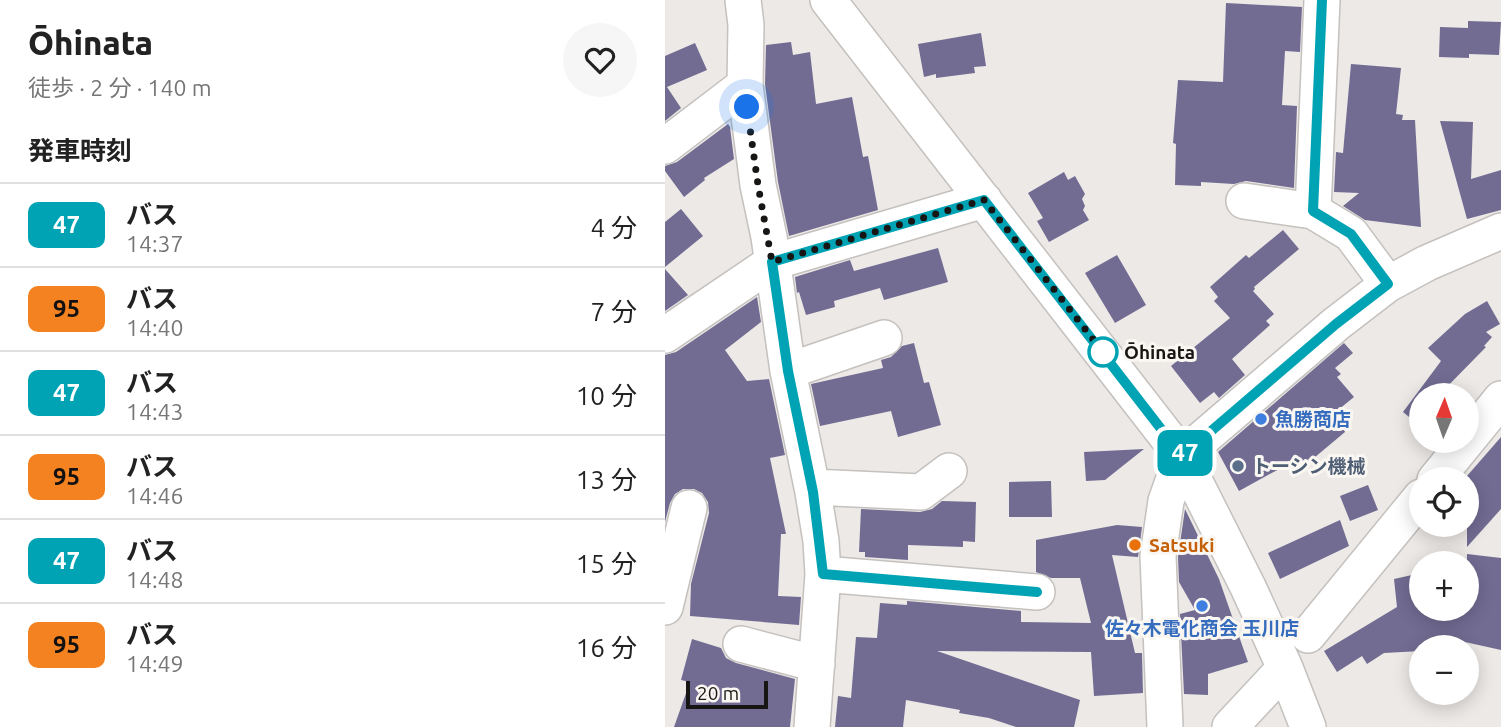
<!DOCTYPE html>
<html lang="ja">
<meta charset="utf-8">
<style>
body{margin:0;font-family:Ubuntu,"Noto Sans JP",sans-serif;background:#f6f6f6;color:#222;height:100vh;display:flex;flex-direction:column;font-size:26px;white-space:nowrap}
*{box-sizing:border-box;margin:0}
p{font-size:23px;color:#767676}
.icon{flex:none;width:38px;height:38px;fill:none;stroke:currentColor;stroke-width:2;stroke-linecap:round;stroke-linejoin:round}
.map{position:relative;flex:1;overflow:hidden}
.sheet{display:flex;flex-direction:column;background:#fff;width:665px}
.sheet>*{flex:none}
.badge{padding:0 14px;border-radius:10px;font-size:24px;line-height:46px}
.needle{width:46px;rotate:2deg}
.fabs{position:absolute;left:744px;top:383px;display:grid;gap:14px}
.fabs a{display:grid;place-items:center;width:70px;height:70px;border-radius:50%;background:#fff;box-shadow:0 4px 18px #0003;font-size:35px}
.scale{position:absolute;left:21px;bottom:18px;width:82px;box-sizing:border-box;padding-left:7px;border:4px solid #171614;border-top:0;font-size:19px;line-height:24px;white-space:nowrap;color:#171614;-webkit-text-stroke:5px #faf7f3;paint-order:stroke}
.you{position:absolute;width:35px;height:35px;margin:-18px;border:5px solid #fff;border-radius:50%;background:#1a73e8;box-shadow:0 0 0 10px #1a73e833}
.map>.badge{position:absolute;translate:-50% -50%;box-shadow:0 0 0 4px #fff}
h2{padding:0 28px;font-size:26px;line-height:63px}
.round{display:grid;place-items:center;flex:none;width:74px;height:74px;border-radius:37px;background:#f6f6f6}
.overview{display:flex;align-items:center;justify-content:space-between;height:119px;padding:0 28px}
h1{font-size:33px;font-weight:800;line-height:52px}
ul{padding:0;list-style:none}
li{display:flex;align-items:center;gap:21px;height:84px;padding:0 28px;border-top:2px solid #e0e0e0}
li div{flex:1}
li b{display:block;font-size:26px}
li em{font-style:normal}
li .badge{min-width:77px;font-weight:700;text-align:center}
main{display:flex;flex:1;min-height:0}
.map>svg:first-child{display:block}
</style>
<main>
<section class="sheet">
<div class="overview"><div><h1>Ōhinata</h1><p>徒歩 · 2 分 · 140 m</p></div><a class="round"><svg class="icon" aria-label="heart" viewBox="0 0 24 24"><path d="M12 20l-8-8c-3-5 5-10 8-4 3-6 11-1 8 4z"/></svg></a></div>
<h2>発車時刻</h2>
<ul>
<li><span class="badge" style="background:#00a3b4;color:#fff">47</span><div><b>バス</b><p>14:37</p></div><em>4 分</em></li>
<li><span class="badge" style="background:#f58220;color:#111">95</span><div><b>バス</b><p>14:40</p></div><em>7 分</em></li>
<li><span class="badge" style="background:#00a3b4;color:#fff">47</span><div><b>バス</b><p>14:43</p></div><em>10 分</em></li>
<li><span class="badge" style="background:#f58220;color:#111">95</span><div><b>バス</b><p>14:46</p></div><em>13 分</em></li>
<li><span class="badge" style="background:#00a3b4;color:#fff">47</span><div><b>バス</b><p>14:48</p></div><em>15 分</em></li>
<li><span class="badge" style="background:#f58220;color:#111">95</span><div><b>バス</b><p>14:49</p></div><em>16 分</em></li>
</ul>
</section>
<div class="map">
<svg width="836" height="727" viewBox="0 0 836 727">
<rect width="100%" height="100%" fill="#ece9e6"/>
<path fill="#726c93" d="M561 3 637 7 635 52 620 51 617 105 632 106 629 188 581 181 569 184 536 182V186L510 185 511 144 508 143 513 80 558 82Z
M803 21 836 22 834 55 804 54V58L774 57 775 27 803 28Z
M316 33 321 66 309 67 310 73 271 78V74L259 77 253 44Z
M126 42 128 55 145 52 151 104 187 97 198 157 203 156 213 210 124 236 113 182 100 84 101 45Z
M30 43 42 70 2 87 16 108 0 121V56Z
M686 64 736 68 731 114 738 115 737 120H750L756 227 700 220 678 206 694 193 669 192 671 152 678 153Z
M775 121 808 122 806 179 836 170V210L802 219Z
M63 124 65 127 69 159 39 178 40 180 19 197 0 171V166L12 162Z
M399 172 403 180 410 176 420 194 417 199 420 206 418 210 424 220 384 242 372 221 378 218 363 193Z
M16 209 38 236 0 267V222Z
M618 230 634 249 589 287 590 289 588 291 609 314 601 321 605 325 567 359 580 375 554 398 549 392 535 403 506 366 565 318 549 301 553 297 545 287 581 255 584 258Z
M273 248 283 282 219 300 215 288 169 301 170 307 141 315 134 292 132 293 130 277 185 260 189 271Z
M452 255 481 305 450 323 420 273Z
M0 269 23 295 0 311Z
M92 297 96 322 60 350 82 381 104 379 120 455 105 458 121 534H116L113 596 136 597 134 625 25 616 26 584 44 513 43 502 37 493 29 489H18L10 494 5 503 0 522V355L11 352Z
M822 301 835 324 821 332 827 337 819 346 821 347 773 396H756V413L749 421 738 412 776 361 763 348 800 314Z
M249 343 259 383 264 382 276 425 233 437 226 411 155 426 146 384 218 368 216 360 226 357 237 346Z
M679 343 688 353 670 368 676 374 672 377 689 397 673 410 680 432 631 473 623 464 574 491 553 452Z
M836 437V509L802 547V476Z
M479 449 440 480 421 481 419 452Z
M386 481 387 517H344V482Z
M703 485 713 510 685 521 675 496Z
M277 501 311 502 310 542 298 541V547L243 545V560L200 557V552H194L196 509 255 512 267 509Z
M520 509 554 579 583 662 543 674V695L519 694 515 614 530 610 514 582 513 557Z
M675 520 684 546 615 579 603 553Z
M452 525 477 527 473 557 447 555 470 653H477L478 693 429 696 426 652 272 651 415 700 409 727H351L324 718 294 713 295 710 241 700 238 727H170L173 696 186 698 191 637 212 638 215 603 242 605V601L356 611V622L426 623 415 578H386L371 572V540Z
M802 554 836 558V650L791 640V648H756V651L719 653 702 664 697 656 672 672 659 651 732 607 729 579 756 573V613L802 611Z
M27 639 56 648 61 658 71 663 130 679 125 727H9L25 682 16 680Z"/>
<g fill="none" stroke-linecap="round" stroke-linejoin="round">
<defs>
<path id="minor" d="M78 0 81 25 80 85 93 185 104 237 123 371 148 492 156 541 158 574 147 727
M163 0 517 456 583 587 620 668 643 727
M657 0 648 211 686 234 723 284
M0 146 80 85
M579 201 648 211
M0 335 108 262 319 200
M123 371 219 338
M770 480 836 399
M147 487 256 492 284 471
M158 574 372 592
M0 607 24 508
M643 635 756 497
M76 644 152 664
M500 727 493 556 501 501 517 456 671 324 723 284 762 263 836 231
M565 727 620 668"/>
</defs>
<use href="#minor" stroke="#c4c1be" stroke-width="38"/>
<use href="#minor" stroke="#fff" stroke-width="35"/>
</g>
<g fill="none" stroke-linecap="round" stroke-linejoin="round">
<defs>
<path id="line" d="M372 592 158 574 148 492 123 371 107 262 319 200 517 456 671 324 723 284 686 234 648 211 657 0"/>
</defs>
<use href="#line" stroke="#fff" stroke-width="16"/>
<use href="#line" stroke="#00a3b4" stroke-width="10"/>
<path stroke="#171614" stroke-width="7" stroke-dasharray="0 12.6" d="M82 107 93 185 107 262 319 200 438 352"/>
</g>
<circle fill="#fff" stroke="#00a3b4" stroke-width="3.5" cx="438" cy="352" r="14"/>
<g fill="#3f7fe0" stroke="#faf7f3" stroke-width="2.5">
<circle cx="596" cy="419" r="7"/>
<circle cx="537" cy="606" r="7"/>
</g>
<circle fill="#5c6f8a" stroke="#faf7f3" stroke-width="2.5" cx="573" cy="466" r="7"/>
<circle fill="#e8710a" stroke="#faf7f3" stroke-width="2.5" cx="470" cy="545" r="7"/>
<g text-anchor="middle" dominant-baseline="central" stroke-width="6" stroke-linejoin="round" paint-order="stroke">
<g font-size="19" font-weight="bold" fill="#171614" stroke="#faf7f3" text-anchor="start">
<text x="459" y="352">Ōhinata</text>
</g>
<g font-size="19" font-weight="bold" fill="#366cbe" stroke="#faf7f3" text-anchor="start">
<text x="610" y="419">魚勝商店</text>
<text x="537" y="628" text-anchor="middle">佐々木電化商会 玉川店</text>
</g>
<g font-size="19" font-weight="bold" fill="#4e5e75" stroke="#faf7f3" text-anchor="start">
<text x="587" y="466">トーシン機械</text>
</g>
<g font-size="19" font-weight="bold" fill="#c56008" stroke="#faf7f3" text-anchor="start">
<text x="484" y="545">Satsuki</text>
</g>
</g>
</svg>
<div class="fabs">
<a><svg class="needle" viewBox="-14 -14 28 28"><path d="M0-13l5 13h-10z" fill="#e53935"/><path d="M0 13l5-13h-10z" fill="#767676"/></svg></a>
<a><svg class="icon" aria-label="locate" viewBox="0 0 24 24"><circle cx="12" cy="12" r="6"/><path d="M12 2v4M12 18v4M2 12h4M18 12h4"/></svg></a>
<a>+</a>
<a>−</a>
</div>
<div class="scale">20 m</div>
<div class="you" style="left:82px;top:107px"></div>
<b class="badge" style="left:520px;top:453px;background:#00a3b4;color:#fff">47</b>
</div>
</main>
